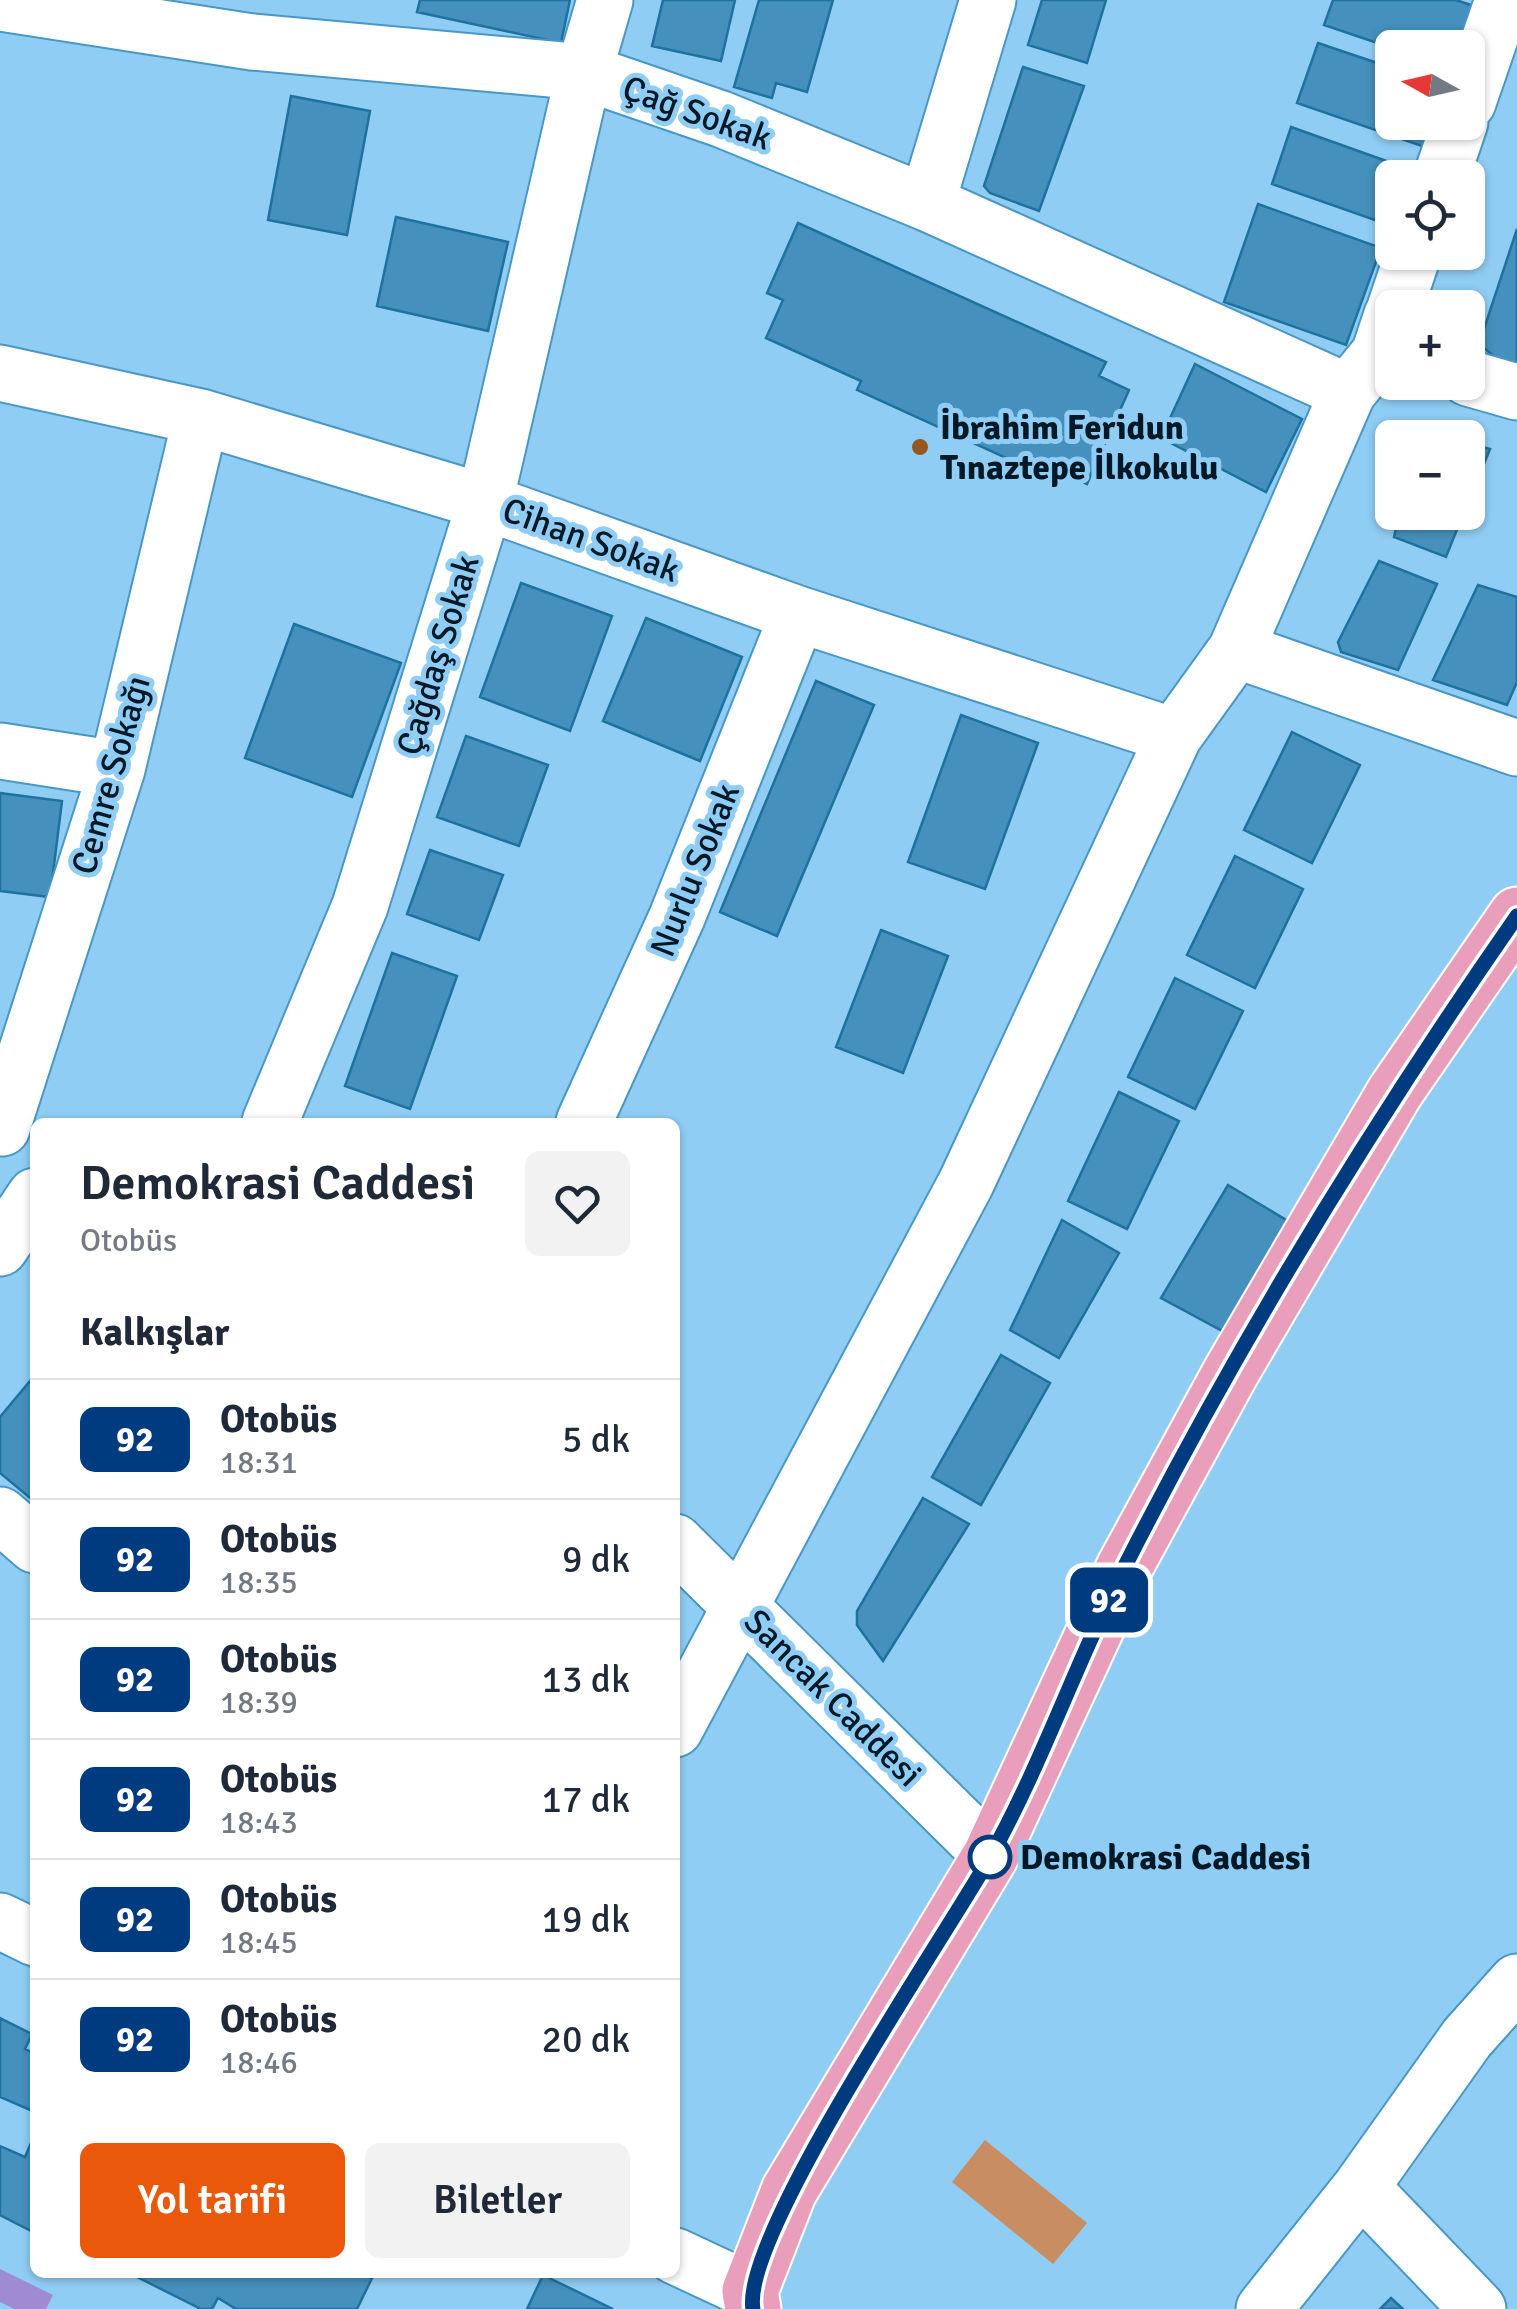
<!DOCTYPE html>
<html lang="tr">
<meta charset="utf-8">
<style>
body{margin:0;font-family:Signika,sans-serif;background:#f2f2f3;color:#1f2937;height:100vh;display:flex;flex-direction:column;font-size:38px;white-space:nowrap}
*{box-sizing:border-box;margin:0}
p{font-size:32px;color:#747a83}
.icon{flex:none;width:55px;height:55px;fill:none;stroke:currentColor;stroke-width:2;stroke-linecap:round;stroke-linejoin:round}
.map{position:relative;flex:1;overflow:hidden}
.sheet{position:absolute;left:30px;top:1118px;width:650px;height:1160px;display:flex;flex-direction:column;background:#fff;border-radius:15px;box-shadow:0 2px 8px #0004}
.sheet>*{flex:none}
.badge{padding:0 20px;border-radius:15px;font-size:35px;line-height:65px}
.needle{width:65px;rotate:278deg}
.tools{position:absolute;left:1375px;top:30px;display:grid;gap:20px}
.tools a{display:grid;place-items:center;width:110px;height:110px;border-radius:15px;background:#fff;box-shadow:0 2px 8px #0004;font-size:50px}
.map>.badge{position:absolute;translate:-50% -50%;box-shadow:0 0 0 5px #fff}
h2{padding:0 50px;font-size:38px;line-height:90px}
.round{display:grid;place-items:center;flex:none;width:105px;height:105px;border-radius:15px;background:#f2f2f3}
.overview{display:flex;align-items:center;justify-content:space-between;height:170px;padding:0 50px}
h1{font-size:48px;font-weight:600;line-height:75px}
.cta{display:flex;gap:20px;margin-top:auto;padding:20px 50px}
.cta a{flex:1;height:115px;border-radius:15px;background:#ea580c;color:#fff;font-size:40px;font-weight:600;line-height:115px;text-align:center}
.cta a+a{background:#f2f2f3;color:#1f2937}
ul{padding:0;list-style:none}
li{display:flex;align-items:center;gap:30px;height:120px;padding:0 50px;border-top:2px solid #e0e1e3}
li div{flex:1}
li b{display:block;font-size:38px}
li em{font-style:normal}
li .badge{min-width:110px;font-weight:700;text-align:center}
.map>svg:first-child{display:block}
</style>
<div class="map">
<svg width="1517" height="2309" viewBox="0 0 1517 2309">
<rect width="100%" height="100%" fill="#90cdf4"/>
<path fill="#c88d60" d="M985 2140 1087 2223 1053 2264 952 2182Z"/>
<path fill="#9f8bcf" d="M0 2269 53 2295 46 2309H14L0 2302Z"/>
<path fill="#4590bd" stroke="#1e729e" stroke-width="2.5" d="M420 0H570L561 43 417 12Z
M663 0H735L721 61 652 46Z
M759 0H833L807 92 776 83 772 98 734 87Z
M1042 0H1106L1087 63 1028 45Z
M1333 0H1456L1492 12 1468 48H1392L1324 25Z
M1318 43 1392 68V122H1456L1445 154 1297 103Z
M1023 67 1084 86 1039 211 990 193 984 186Z
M291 96 370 111 347 235 268 220Z
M1291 127 1434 178H1392V226L1272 184Z
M1258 204 1381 248 1346 345 1224 302Z
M396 217 508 242 488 331 377 306Z
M798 223 1106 362 1099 376 1129 390 1087 484 1057 470 1050 478 857 390 861 381 766 338 783 300 767 293Z
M1517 229V363L1495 357 1479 344Z
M1195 364 1302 419 1266 492 1161 438Z
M1468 444 1490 449 1468 504Z
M1400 512H1464L1446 557 1394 537Z
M1379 561 1437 584 1398 670 1341 652 1338 642Z
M521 583 612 616 570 731 480 697Z
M1478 585 1517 597V682L1507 705 1433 680Z
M646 618 742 657 700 761 603 721Z
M294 624 401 663 352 797 245 758Z
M816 681 874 705 777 936 720 912Z
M961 715 1038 743 985 889 908 862Z
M1292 732 1360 765 1312 863 1244 830Z
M466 736 548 765 519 846 437 817Z
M0 793 62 801 50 897 0 891Z
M430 850 503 875 479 940 407 914Z
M1235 856 1303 889 1255 988 1187 955Z
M881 930 948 956 903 1073 836 1047Z
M392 953 457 976 410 1109 345 1086Z
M1175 978 1243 1011 1195 1109 1128 1077Z
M1119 1092 1179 1121 1127 1229 1068 1201Z
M1228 1185 1308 1233 1241 1341 1161 1298Z
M1062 1220 1119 1253 1059 1358 1010 1330Z
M1001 1355 1050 1383 981 1505 932 1477Z
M35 1375V1502L0 1473V1417Z
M923 1498 969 1524 883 1661 857 1625V1611Z
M0 2018 32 2034 25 2049 35 2054V2112L0 2097Z
M35 2134V2233L0 2215V2146L25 2157Z
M127 2272 277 2274 375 2272 357 2309H236L218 2298 212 2309H201Z
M543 2275 613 2309H527Z
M1391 2298 1403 2309H1380Z"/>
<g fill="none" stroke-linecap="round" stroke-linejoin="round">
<defs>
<path id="minor" d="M0 3 252 42 584 72 721 119 927 203 1348 392
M1468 102 1503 0
M1441 178 1460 122
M927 203 988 0
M1395 308 1414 252
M0 373 201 417 485 502 798 614 1174 736
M1468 378 1517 392
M1236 650 1517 748
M0 751 117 769
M270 1122 360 906 485 502 584 72 605 0
M584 1122 677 917 798 614
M2 1128 117 769 201 417
M0 1248 35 1196
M0 1515 35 1545
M675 1542 991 1855
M675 1729 966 1183 1174 736 1236 650 1348 392 1379 354 1392 315
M0 1921 35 1938
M1361 2187 1478 2309
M675 2256 750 2291
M1264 2309 1361 2187 1467 2038 1517 1982"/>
<path id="major" d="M753 2309 750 2291 789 2191 991 1855 1124 1568 1231 1372 1395 1092 1517 915"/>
</defs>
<use href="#minor" stroke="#4897c5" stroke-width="59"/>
<use href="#major" stroke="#fff" stroke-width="59"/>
<use href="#minor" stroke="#fff" stroke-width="55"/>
<use href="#major" stroke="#e99ebc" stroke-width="55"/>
</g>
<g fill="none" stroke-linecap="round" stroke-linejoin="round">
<defs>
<path id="line" d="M753 2309C740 2238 944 1938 989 1859 1041 1766 1076 1663 1124 1568 1239 1341 1372 1124 1517 916"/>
</defs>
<use href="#line" stroke="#fff" stroke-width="22"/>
<use href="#line" stroke="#003b80" stroke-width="15"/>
</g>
<circle fill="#975720" stroke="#90cdf4" stroke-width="4" cx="920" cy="447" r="10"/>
<circle fill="#fff" stroke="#003b80" stroke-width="5" cx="990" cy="1857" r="20"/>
<g text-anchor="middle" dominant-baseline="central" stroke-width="10" stroke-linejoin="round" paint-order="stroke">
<g font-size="35" fill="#011927" stroke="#90cdf4">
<text transform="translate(697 113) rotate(20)">Çağ Sokak</text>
<text transform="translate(591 540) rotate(20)">Cihan Sokak</text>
<text transform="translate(438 655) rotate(-73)">Çağdaş Sokak</text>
<text transform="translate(111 775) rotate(-74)">Cemre Sokağı</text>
<text transform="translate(695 870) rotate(-68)">Nurlu Sokak</text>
<text transform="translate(833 1698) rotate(45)">Sancak Caddesi</text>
</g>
<g font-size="35" font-weight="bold" fill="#011927" stroke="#90cdf4" text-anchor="start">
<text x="940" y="427">İbrahim Feridun<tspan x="940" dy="40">Tınaztepe İlkokulu</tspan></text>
</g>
<g font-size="35" font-weight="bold" fill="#011927" stroke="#90cdf4" text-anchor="start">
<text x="1020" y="1857">Demokrasi Caddesi</text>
</g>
</g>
</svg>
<div class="tools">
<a><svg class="needle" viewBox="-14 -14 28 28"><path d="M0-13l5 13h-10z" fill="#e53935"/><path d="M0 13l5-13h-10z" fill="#747a83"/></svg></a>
<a><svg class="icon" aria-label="locate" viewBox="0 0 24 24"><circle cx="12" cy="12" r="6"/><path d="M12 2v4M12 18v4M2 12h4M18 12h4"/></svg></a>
<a>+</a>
<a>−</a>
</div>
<b class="badge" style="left:1109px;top:1600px;background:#003b80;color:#fff">92</b>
<section class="sheet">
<div class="overview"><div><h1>Demokrasi Caddesi</h1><p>Otobüs</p></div><a class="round"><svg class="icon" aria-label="heart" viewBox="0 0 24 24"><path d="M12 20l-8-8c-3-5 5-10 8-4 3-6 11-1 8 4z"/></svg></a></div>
<h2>Kalkışlar</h2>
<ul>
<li><span class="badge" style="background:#003b80;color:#fff">92</span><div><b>Otobüs</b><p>18:31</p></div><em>5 dk</em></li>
<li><span class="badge" style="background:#003b80;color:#fff">92</span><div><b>Otobüs</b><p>18:35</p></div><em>9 dk</em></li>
<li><span class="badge" style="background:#003b80;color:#fff">92</span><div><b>Otobüs</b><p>18:39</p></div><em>13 dk</em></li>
<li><span class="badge" style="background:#003b80;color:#fff">92</span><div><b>Otobüs</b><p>18:43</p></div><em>17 dk</em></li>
<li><span class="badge" style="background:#003b80;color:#fff">92</span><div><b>Otobüs</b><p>18:45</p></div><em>19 dk</em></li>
<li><span class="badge" style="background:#003b80;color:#fff">92</span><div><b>Otobüs</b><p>18:46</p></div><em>20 dk</em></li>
</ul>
<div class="cta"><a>Yol tarifi</a><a>Biletler</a></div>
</section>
</div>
